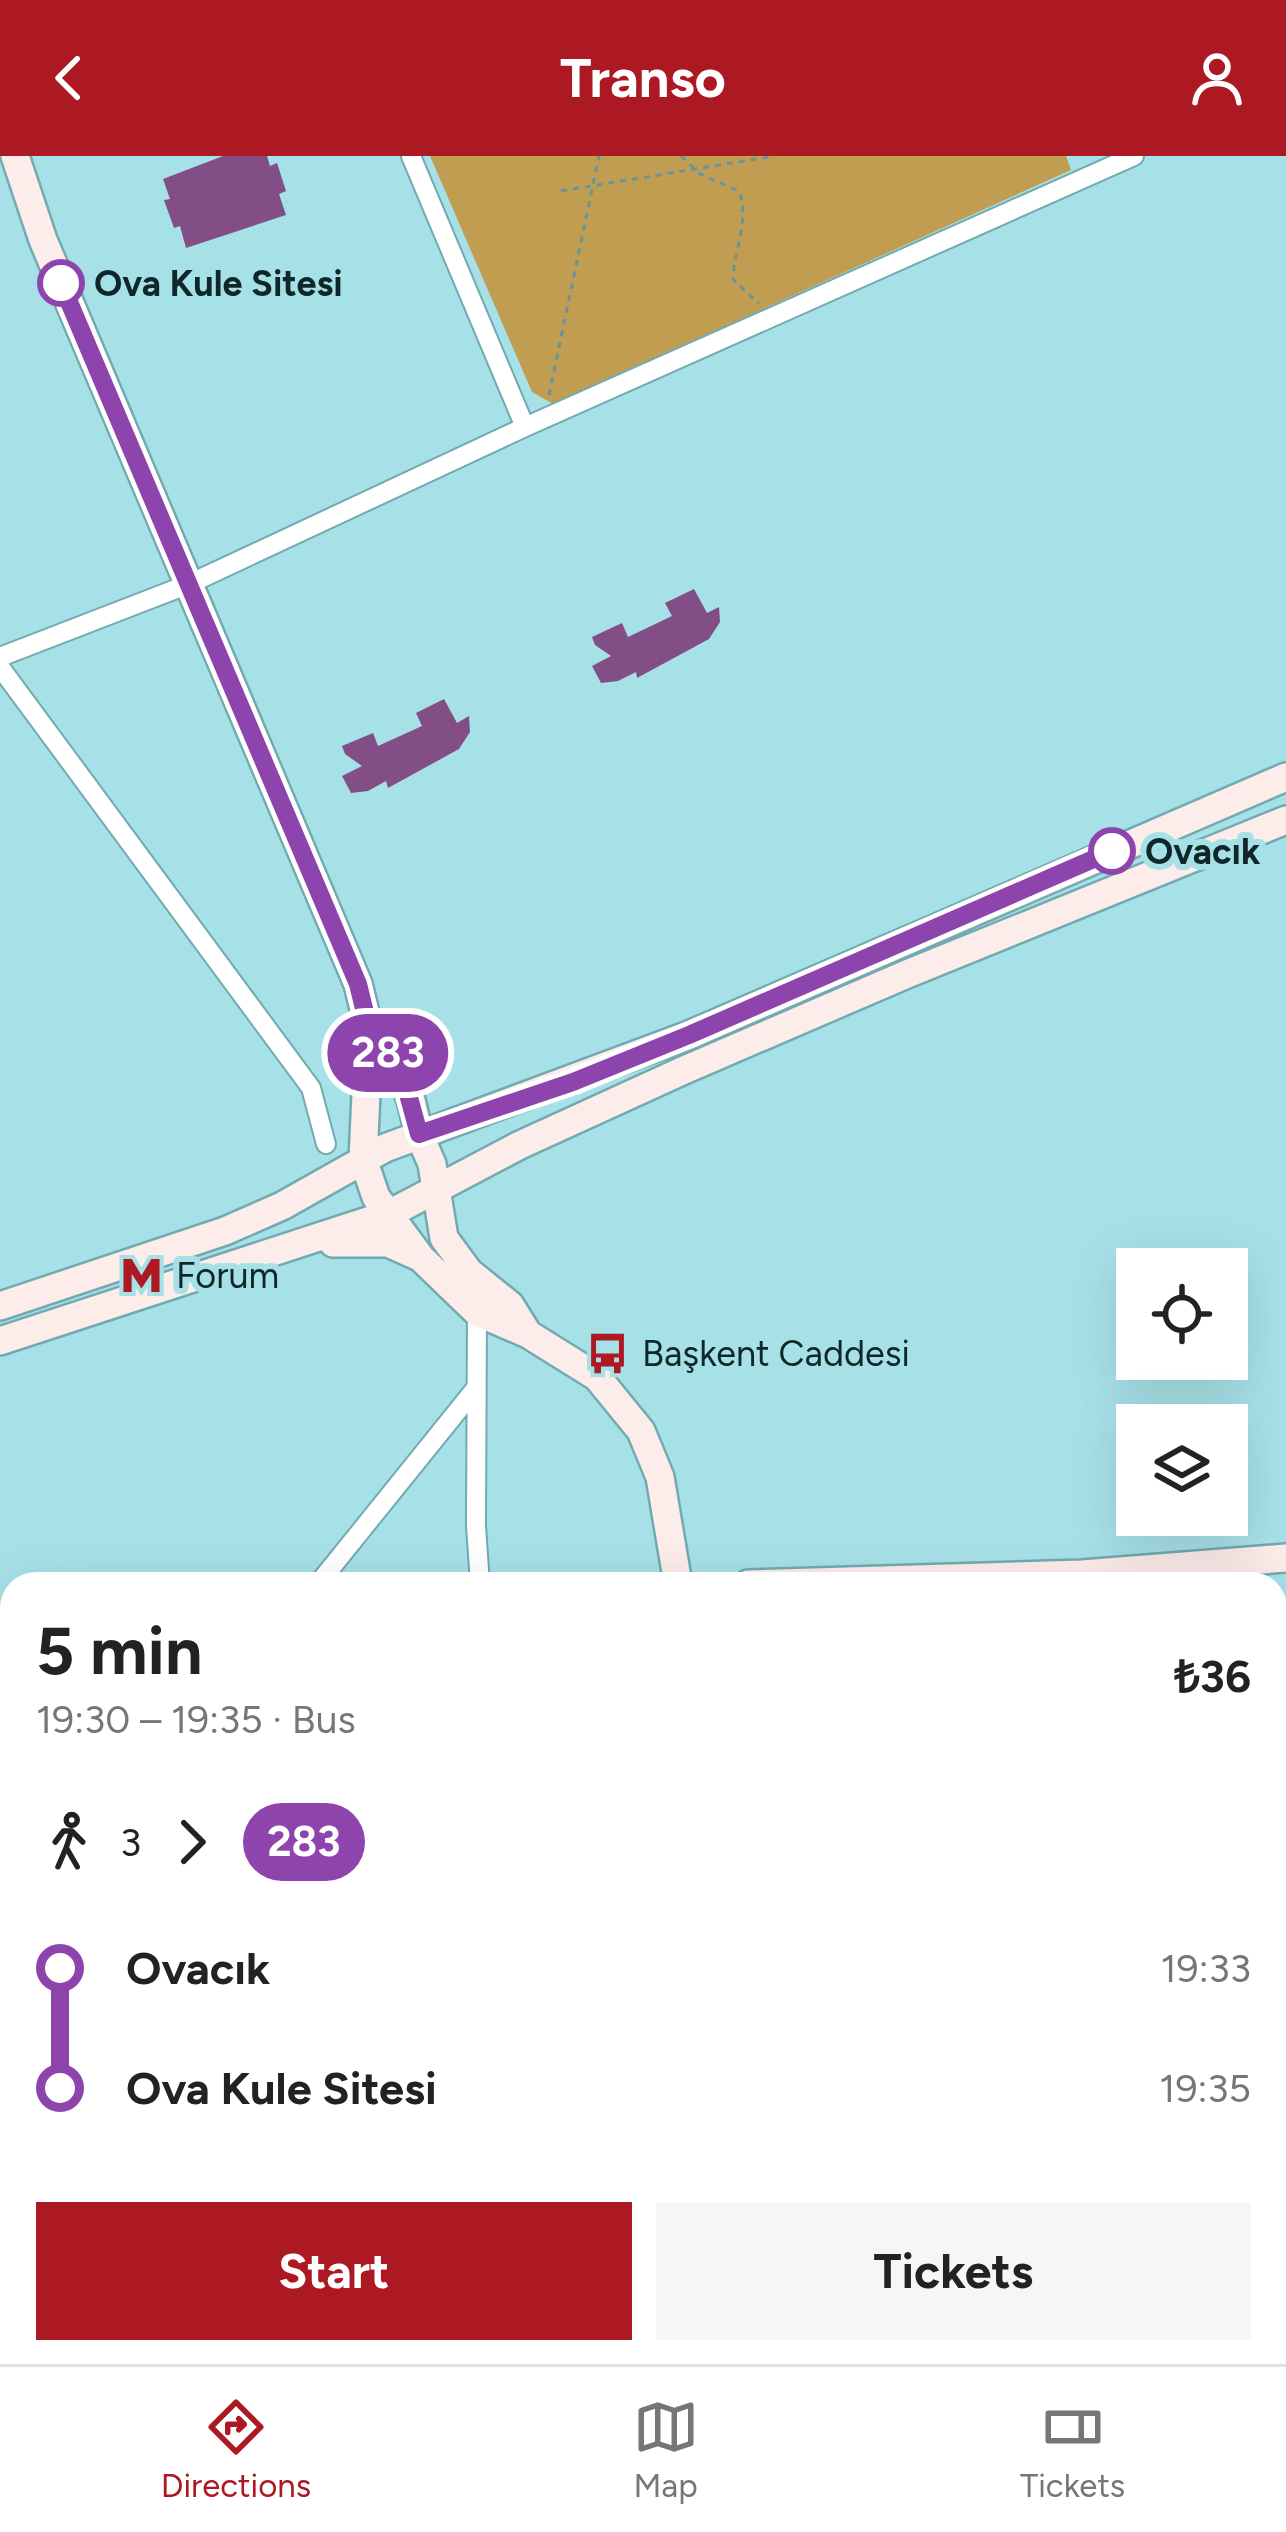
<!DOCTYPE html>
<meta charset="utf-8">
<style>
body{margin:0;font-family:Figtree,sans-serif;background:#f6f6f6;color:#222;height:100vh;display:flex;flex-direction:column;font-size:45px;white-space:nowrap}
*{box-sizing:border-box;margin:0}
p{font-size:39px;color:#767676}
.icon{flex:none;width:66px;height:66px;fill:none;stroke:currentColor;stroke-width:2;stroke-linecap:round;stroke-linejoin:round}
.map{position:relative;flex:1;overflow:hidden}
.details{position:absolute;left:0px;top:1416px;width:1287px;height:792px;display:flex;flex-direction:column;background:#fff;border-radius:36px 36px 0 0;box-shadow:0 12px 48px #0002}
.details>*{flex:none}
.badge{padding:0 24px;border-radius:39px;font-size:42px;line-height:78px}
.buttons{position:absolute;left:1116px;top:1092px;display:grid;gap:24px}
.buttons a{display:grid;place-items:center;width:132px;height:132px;border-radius:0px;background:#fff;box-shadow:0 12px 48px #0002;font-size:60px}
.map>.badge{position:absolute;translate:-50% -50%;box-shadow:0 0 0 6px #fff}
.legs{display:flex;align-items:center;gap:18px;height:132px;padding:0 36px;font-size:39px}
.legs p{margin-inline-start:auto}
.headline{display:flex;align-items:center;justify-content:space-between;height:204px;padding:0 36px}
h1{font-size:66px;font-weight:700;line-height:90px}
.button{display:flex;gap:24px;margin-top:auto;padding:24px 36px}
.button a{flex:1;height:138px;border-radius:0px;background:#ac1922;color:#fff;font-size:48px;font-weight:700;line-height:138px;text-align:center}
.button a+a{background:#f6f6f6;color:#222}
ul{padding:0 36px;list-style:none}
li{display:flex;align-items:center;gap:42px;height:120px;font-size:45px}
li i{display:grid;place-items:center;width:18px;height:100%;margin:0 15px;background:currentColor}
li i::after{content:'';width:30px;height:30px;margin:-15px;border:9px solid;border-radius:50%;background:#fff}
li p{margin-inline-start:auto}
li:first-child i{background:linear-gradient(#0000 50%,currentColor 0)}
li:last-child i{background:linear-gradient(currentColor 50%,#0000 0)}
header{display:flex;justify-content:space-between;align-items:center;height:156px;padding:0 36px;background:#ac1922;color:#fff;font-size:54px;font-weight:700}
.dock{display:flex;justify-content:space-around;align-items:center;height:168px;border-top:3px solid #e0e0e0;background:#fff;font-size:33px;color:#767676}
.dock a{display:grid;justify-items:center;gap:6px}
.dock .selected{color:#ac1922}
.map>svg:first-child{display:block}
</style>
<header><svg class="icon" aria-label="back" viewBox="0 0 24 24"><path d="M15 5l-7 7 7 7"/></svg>Transo<svg class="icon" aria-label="person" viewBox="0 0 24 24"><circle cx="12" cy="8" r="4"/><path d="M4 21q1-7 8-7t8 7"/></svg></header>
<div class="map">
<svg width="1286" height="2208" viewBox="0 0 1286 2208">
<rect width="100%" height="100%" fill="#a7e1e8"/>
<path fill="#c09d51" d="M430 0H1066L1071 14 553 248 532 236Z
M1286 1546V1632H1275V1547Z
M1286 1782V1878L1275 1891V1784Z"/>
<path fill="#834d86" d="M223 0H267L270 10 277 7 286 35 279 38 286 59 186 92 180 70 174 72 164 44 170 43 163 23Z
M694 433 707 457 719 451 720 466 709 483 637 522 636 516 618 525 601 527 592 510 611 500 595 489 592 481 622 467 628 481 672 460 665 447Z
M444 543 457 567 469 560 470 576 459 593 388 632 386 625 368 635 351 637 342 620 362 610 345 598 342 590 373 577 378 590 422 570 416 557Z"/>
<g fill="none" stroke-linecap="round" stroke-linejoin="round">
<defs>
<path id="street" d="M411 0 525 271
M0 501 189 428 525 271 1134 0
M0 511 311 932 326 988
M477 1156 476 1370 480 1428
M318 1428 476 1232
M1275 1528 1286 1527
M1275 1652 1286 1651
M1275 1774 1286 1773
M0 1811 12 1797
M1275 1917 1286 1903
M0 1998 12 1995
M1275 2035 1286 2045
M1275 2190 1286 2199
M352 2196 361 2208
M998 2196 999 2208
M1097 2196 1110 2208
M728 2202 917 2196
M1047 2208 1056 2196"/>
<path id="secondary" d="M15 0 43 84 358 828 369 873 398 910 411 944 419 978 432 1008 444 1082 469 1116 510 1149 528 1178
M369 873 363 1003 376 1041 421 1102 477 1156 528 1178 597 1221 641 1275 660 1321 678 1428
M333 1087H388L417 1100
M0 1150 225 1075 282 1050 385 992 689 879 1286 621
M0 1185 389 1058 520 989 682 915 907 818 1286 664
M748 1428 1082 1418 1286 1402
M728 2196 729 2208"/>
</defs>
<use href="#street" stroke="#71aab1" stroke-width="22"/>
<use href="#secondary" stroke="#71aab1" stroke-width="32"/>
<path stroke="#69959a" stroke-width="3" stroke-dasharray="6 6" stroke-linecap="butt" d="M681 0 700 18 739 35C750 64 734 93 733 123L759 148
M561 35 775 0
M549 239 599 0
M1275 1807H1286
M1275 1820 1286 1809
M1275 1836 1286 1824"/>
<use href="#street" stroke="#fff" stroke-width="18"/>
<use href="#secondary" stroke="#fcecea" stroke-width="27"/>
</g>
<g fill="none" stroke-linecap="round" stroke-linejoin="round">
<defs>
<path id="line-1" d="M61 127 358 828 369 873 398 910 405 927 419 978 573 926 689 879 1112 695"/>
</defs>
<use href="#line-1" stroke="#fff" stroke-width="27"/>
<use href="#line-1" stroke="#8e44ad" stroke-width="18"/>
</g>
<defs>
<symbol id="metro-bare" viewBox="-9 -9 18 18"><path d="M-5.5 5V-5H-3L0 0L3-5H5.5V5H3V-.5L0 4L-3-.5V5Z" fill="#ac1922" stroke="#a7e1e8" stroke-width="2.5" paint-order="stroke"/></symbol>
<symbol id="bus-bare" viewBox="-9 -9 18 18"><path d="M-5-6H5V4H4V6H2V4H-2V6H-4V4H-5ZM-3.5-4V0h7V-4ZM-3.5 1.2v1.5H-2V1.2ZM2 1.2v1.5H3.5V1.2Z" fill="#ac1922" stroke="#a7e1e8" stroke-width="2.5" paint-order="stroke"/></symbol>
</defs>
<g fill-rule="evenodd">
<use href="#metro-bare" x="112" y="1090" width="59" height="59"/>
<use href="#bus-bare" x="578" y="1168" width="59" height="59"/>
</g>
<g fill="#fff" stroke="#8e44ad" stroke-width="6">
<circle cx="61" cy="127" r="21"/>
<circle cx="1112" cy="695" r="21"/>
</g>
<g text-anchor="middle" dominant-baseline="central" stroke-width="12" stroke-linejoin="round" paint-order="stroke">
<g font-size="36" font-weight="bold" fill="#0f2729" stroke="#a7e1e8" text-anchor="start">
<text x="94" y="127">Ova Kule Sitesi</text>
<text x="1145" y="695">Ovacık</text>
</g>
<g font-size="36" fill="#0f2729" stroke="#a7e1e8" text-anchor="start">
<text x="176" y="1119">Forum</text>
<text x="642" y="1197">Başkent Caddesi</text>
</g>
</g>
</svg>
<div class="buttons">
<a><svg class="icon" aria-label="locate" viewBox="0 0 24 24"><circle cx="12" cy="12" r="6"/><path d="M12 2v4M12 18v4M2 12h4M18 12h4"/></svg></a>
<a><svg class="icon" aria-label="layers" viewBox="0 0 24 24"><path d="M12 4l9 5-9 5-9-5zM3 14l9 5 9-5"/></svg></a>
</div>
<b class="badge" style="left:388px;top:897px;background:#8e44ad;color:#fff">283</b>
<section class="details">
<div class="headline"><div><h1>5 min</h1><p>19:30 – 19:35 · Bus</p></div><b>₺36</b></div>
<div class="legs"><svg class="icon" aria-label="walk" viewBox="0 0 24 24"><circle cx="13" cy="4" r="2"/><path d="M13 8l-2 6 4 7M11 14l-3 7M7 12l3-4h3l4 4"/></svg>3<svg class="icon" aria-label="forward" viewBox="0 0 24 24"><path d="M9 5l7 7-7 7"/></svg><b class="badge" style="background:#8e44ad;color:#fff">283</b></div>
<ul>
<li><i style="color:#8e44ad"></i><b>Ovacık</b><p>19:33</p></li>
<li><i style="color:#8e44ad"></i><b>Ova Kule Sitesi</b><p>19:35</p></li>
</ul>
<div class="button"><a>Start</a><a>Tickets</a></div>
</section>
</div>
<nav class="dock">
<a class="selected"><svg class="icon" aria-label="directions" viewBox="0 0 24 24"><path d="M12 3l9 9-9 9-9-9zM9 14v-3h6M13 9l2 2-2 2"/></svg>Directions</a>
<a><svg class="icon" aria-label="map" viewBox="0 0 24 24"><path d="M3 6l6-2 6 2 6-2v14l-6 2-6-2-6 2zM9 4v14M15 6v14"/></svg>Map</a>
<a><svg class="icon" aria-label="tickets" viewBox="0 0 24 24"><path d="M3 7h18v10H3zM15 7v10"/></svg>Tickets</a>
</nav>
